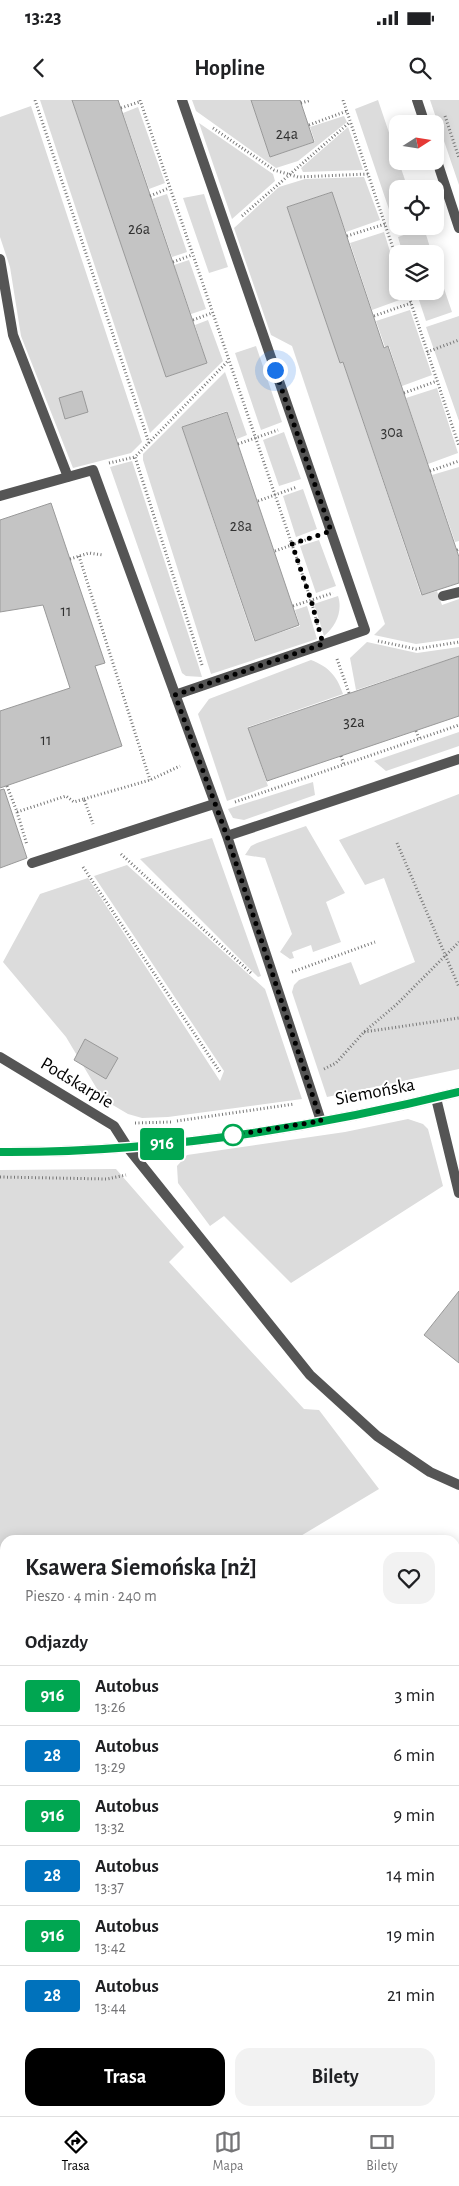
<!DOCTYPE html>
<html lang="pl">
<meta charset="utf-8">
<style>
body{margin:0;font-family:"Alegreya Sans",sans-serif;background:#f2f2f2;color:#202124;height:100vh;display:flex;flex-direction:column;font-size:19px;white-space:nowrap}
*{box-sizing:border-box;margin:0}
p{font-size:16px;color:#757577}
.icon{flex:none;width:28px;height:28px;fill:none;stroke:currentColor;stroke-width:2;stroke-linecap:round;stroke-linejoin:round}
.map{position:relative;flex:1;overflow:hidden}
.sheet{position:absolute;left:0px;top:1435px;width:460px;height:581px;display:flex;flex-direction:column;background:#fff;border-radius:15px 15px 0 0;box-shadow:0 2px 12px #0003}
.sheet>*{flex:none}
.badge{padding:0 10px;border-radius:4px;font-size:18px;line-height:32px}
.needle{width:32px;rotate:78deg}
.controls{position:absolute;left:389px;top:15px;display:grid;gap:10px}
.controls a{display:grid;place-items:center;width:55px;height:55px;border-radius:10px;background:#fff;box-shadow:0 2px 12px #0003;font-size:25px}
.you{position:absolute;width:25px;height:25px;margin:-12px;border:4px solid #fff;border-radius:50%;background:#1a73e8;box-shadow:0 0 0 8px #1a73e833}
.map>.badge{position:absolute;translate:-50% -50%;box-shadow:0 0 0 2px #fff}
h2{padding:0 25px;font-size:19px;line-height:45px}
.round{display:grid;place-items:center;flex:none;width:52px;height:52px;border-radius:15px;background:#f2f2f2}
.overview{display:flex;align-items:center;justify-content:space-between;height:85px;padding:0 25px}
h1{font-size:24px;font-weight:700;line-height:38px}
.primary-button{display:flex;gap:10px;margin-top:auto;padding:10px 25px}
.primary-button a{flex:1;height:58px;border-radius:15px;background:#000;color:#fff;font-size:20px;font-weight:700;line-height:58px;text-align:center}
.primary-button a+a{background:#f2f2f2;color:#202124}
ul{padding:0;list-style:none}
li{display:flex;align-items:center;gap:15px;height:60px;padding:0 25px;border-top:1px solid #e0e0e0}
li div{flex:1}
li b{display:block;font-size:19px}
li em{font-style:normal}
li .badge{min-width:55px;font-weight:700;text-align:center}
.status{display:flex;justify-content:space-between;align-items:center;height:35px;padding:0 25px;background:#fff;direction:ltr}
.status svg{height:14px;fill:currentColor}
header{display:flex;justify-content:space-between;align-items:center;height:65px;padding:0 25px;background:#fff;font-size:22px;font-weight:700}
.tab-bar{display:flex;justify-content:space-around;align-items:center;height:70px;border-top:1px solid #e0e0e0;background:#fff;font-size:14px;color:#757577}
.tab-bar a{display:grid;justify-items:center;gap:2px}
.tab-bar .on{color:#000}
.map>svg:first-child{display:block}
</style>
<div class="status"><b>13:23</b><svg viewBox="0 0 49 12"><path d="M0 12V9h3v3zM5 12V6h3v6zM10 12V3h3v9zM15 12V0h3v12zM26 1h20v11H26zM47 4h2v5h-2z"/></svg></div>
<header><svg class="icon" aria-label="back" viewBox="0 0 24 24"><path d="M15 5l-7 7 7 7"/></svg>Hopline<svg class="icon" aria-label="search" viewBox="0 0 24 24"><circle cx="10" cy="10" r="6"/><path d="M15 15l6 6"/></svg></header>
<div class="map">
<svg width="459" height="2016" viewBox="0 0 459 2016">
<rect width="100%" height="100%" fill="#fff"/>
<path fill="#dcdcdc" d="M40 0H72L166 277 207 263 195 225 208 220 223 261 150 333Z
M192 0H251L270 57 315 42 310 27 344 16 347 22 298 61 276 68 196 11Z
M378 0 408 89H398V126H417L397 133 355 9Z
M430 0H459V85Z
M31 6 142 342 131 353 73 368 21 236 10 167 0 137V17Z
M138 7 165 83 149 89 123 13Z
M199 23 273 74 275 81 232 119Z
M348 27 363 70 303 72 301 68Z
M364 77 380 120 346 132 331 92 287 107 340 263 343 262 421 495 437 491 442 505 459 499V538L416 544 374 535 385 524 292 246 271 235 234 128 279 87 305 79Z
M167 94 187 152 172 157 152 99Z
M204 94 228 167 209 173 183 98Z
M424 128 432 154H403L398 137Z
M384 132 397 174 398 191H403L405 198 372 210 350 143Z
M189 160 206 209 191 214 174 165Z
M435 162 452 212 426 221 416 191H435Z
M410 210 432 275 402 286 389 246 385 247 376 221Z
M459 216V321L426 227Z
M256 246 282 322 261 330 235 253Z
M225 272 247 335 237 339 227 311 182 327 254 541 300 526 295 510 307 506 317 539 211 574 143 360V354Z
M437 288 458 353 428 364 406 298Z
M284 332 301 379 279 386 263 340Z
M132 361 197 561 202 577 186 576 182 573 110 367Z
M459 367V441L455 442 432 375Z
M303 389 317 429 296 437 283 396Z
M319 440 336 486 316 493 300 446Z
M338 496C343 511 336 526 324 536L314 504Z
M367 542 417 553 459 547V556L356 590 350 558Z
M311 560C329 567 337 576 343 594L248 627 268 686 227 701 198 614 209 599Z
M459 632V646L386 671 374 661Z
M313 682 315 695 244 720 233 718 228 709Z
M459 694V969L327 997 292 892 294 885 299 880 351 862 360 885 415 862 384 778 365 785 339 740Z
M306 726 345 793 326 802 341 842 313 852 311 845 292 852 294 858 290 859 280 852 292 834 265 758 245 755 251 746 257 743Z
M212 738 261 876 258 877 140 759Z
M127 765 265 889 302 999 168 1017 142 1018 128 1014 111 1004 100 994 66 937 3 862 40 794 88 778 220 981 224 971 94 776Z
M408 1019 423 1024 428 1029 443 1086 291 1183 224 1116 210 1126 178 1083 177 1066 187 1055 345 1032Z
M116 1069 184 1147 169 1162 304 1309 319 1310 379 1389 294 1440H5V1553L0 1554V1070Z"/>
<path fill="#c4c4c4" stroke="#999" d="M72 0H118L207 263 166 277Z
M251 0H300L314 42 270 57Z
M332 92 384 248 388 246 459 457V483L422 495 343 262 340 263 287 107Z
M82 291 88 312 65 319 59 298Z
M227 312 299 525 255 541 182 327Z
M51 403 105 563 95 566 122 646 0 688V611L70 588 43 505 0 512V420Z
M459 556V616L267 681 248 628Z
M4 689 27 758 0 768V690Z
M85 939 118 958 106 979 74 960Z
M459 1191V1263L424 1235Z"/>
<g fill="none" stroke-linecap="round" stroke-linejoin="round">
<path stroke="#777" stroke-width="3" stroke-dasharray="1 2.5" stroke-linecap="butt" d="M35 0 149 343
M140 0 311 500 318 527
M343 0 398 163
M301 3 311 0
M121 8 139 2
M445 16 459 58
M309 25 347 11
M213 28 274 70 298 77 368 74
M150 96 169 88
M242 116 350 22
M347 136 385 124
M173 162 192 155
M407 191 459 346
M374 216 411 203
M193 220 212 213
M427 252 459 240
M404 293 437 281
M238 344 278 330
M109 363 135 357
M430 371 459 361
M258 401 297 387
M457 450 459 449
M275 451 314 437
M79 456 150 680
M70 459 89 453 103 455
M293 506 333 493
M378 541 416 549 459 542
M337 559 349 593
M202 565 135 357 228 261
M416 631 419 638
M341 656 344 665
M7 686 17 712 66 696 74 702 84 699 93 724
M84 699 150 680 180 666
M235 702 459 625
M17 712 27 745
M397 743 459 887
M121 754 251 873
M83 767 220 972
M292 872 375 842
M364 932 459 918
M324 969 336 963 364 932 396 905 459 842
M177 1021 294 1004
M135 1023 171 1022
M0 1077 107 1079 126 1075"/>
<path stroke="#555" stroke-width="10" d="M0 159 13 235 68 377
M0 396 93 370 227 736 321 1021
M443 496 459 492
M175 595 365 530 182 0
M227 736 459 659
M32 763 214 704
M436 998 459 1093
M128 1048 310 1275 377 1336 430 1372 459 1385
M455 1610 459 1608
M0 1635 5 1634
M0 1866 5 1863"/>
<path stroke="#555" stroke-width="10" d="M417 0 425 24
M435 55 459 128
M0 957 114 1026 128 1048
M0 1052C154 1053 309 1029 459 992"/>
</g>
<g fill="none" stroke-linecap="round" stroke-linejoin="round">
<defs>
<path id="line" d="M0 1052C154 1053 309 1029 459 992"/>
</defs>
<use href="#line" stroke="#fff" stroke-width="11"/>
<use href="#line" stroke="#00a651" stroke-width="8"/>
<path stroke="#000" stroke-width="5" stroke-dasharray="0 9" d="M233 1035 321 1021 227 736 175 595 323 544 311 500 292 444 331 431 275 270"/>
</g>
<circle fill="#fff" stroke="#00a651" stroke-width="2.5" cx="233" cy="1035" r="10"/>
<g text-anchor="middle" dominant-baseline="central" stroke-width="4" stroke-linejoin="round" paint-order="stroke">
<g font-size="16" fill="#313131">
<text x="287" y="34">24a</text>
<text x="139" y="129">26a</text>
<text x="392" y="332">30a</text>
<text x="241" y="426">28a</text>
<text x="66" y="511">11</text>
<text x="354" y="622">32a</text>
<text x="46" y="640">11</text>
</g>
<g font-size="19" fill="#000" stroke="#fff">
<text transform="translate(77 983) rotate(31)">Podskarpie</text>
<text transform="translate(375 992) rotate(-11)">Siemońska</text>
</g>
</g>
</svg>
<div class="controls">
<a><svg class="needle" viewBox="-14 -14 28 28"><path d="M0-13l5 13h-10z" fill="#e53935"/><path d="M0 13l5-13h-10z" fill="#757577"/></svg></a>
<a><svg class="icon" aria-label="locate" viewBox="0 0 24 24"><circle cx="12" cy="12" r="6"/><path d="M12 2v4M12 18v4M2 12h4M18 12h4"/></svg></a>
<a><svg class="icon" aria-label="layers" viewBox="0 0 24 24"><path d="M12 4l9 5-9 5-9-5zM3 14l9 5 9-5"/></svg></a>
</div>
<div class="you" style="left:275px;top:270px"></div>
<b class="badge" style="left:162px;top:1044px;background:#00a651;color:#fff">916</b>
<section class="sheet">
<div class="overview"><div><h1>Ksawera Siemońska [nż]</h1><p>Pieszo · 4 min · 240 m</p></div><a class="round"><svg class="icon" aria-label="heart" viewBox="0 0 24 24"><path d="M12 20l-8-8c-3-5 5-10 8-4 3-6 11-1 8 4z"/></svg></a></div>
<h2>Odjazdy</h2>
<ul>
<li><span class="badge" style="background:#00a651;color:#fff">916</span><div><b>Autobus</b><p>13:26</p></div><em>3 min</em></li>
<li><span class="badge" style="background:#0072bc;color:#fff">28</span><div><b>Autobus</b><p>13:29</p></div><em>6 min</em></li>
<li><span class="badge" style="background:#00a651;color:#fff">916</span><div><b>Autobus</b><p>13:32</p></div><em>9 min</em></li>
<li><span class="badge" style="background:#0072bc;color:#fff">28</span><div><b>Autobus</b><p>13:37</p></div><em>14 min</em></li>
<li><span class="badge" style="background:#00a651;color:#fff">916</span><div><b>Autobus</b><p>13:42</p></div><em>19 min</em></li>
<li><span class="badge" style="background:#0072bc;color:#fff">28</span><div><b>Autobus</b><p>13:44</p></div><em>21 min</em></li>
</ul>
<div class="primary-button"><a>Trasa</a><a>Bilety</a></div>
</section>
</div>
<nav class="tab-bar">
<a class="on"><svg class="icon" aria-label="directions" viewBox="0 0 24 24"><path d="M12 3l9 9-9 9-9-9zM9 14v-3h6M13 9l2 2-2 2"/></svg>Trasa</a>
<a><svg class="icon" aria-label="map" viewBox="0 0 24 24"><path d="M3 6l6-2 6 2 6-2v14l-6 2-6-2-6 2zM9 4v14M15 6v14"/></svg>Mapa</a>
<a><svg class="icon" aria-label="tickets" viewBox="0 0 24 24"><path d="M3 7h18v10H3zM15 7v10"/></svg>Bilety</a>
</nav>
